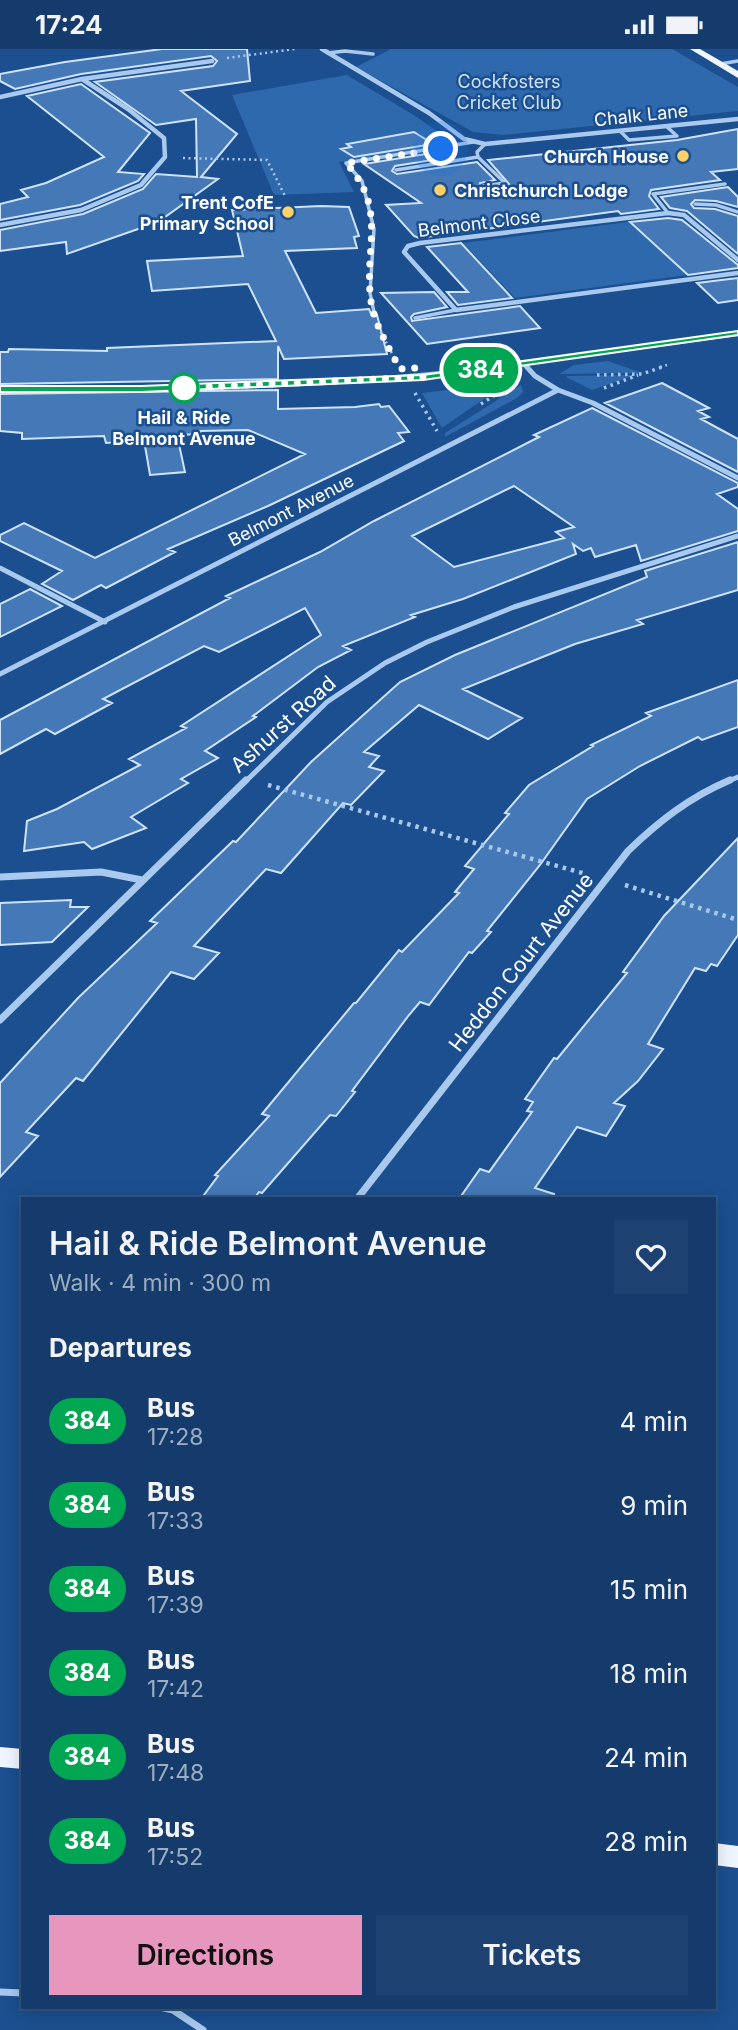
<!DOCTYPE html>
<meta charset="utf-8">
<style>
body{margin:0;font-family:Inter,sans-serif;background:#1d4271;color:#f1f3f6;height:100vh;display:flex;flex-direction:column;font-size:26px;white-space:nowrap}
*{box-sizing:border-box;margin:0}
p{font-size:23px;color:#9dadc1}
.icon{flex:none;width:38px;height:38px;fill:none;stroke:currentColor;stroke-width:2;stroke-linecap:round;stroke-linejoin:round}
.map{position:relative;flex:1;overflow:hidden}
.sheet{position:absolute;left:21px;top:1148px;width:695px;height:812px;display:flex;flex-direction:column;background:#143b6b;border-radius:0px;box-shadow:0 4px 18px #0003,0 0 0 2px #33557e}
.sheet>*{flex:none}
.badge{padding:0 14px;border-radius:23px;font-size:24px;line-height:46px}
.you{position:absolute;width:35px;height:35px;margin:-18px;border:5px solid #fff;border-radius:50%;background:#1a73e8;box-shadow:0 0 0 10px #1a73e833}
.map>.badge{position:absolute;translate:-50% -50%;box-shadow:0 0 0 4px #fff}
h2{padding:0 28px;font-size:26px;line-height:63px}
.round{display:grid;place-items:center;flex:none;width:74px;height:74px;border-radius:0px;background:#1d4271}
.summary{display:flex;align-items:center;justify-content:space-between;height:119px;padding:0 28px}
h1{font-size:33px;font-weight:600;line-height:52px}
.action{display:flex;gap:14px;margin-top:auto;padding:14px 28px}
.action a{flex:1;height:80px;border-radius:0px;background:#e797bd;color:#111;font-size:28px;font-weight:600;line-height:80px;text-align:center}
.action a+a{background:#1d4271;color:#f1f3f6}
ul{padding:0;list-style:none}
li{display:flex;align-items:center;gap:21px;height:84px;padding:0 28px}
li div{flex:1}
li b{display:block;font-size:26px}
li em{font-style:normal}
li .badge{min-width:77px;font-weight:700;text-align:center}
.status{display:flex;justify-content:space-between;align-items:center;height:49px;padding:0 35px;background:#143b6b;direction:ltr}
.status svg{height:19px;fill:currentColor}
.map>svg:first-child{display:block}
</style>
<div class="status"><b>17:24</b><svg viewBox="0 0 49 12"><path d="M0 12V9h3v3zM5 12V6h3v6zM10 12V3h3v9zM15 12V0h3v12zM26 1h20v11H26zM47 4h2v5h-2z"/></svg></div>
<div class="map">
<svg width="738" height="1981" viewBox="0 0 738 1981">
<rect width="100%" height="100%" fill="#1b4f8f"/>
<path fill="#2e69ad" d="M391 0H672L738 38V62L503 86 473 83 356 18Z
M347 26 417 68 456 96 339 113 354 143 274 146 232 46Z
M628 173 687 226 515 249 463 194Z
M608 312 642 324 559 325 574 316Z
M635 326 592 341 566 328 567 327Z
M507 334 442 379 422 344Z
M521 336 523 343 517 349 445 388V384Z"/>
<path fill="#4478b7" stroke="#cfe3fa" stroke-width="2" fill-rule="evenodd" d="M162 0H247L250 32 181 42 237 85 201 128 218 130 158 173 67 205 66 193 0 202V181L83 165 143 140 156 125 197 128 196 70 156 76 95 33 213 17 217 12 211 7 81 25 15 40 0 32V25L65 13Z
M81 35 150 84 118 123 144 125 138 132 80 156 0 171V155L28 148 21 141 46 134 104 108 27 47Z
M738 80V120L711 123 720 131 651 141 649 147 659 160 621 165 618 162 419 189 414 187 386 156 421 154 364 115 444 102 452 108 395 117 392 122 397 125 477 113 495 131 480 134 479 139 484 141 506 138 509 135 488 111 677 91Z
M414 83 433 95 354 108 341 100 351 98 347 95Z
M728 138 738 148V158L716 152 695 151 691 155 694 159 715 160 738 167V205L687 162 670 159 661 148Z
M321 157 349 158 359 187 354 188 357 199 285 202 316 264 369 260 372 267 377 266 387 305 284 310 278 297V330L0 335V303H8L9 300 107 302V299L276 292 248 235 152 242 147 212 243 207 232 161Z
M668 169 682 171 738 216V219L688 226 630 173Z
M461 194 512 249 458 256 447 243H468L427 198Z
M738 229V251L718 254 697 234Z
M434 243 447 258 414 265 411 268 412 272 520 257 540 279 427 295 381 244Z
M662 334 709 359 698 362 709 368 701 370 738 390V423L605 354Z
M278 341V360L355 358 379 355 381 358 389 357 409 383 398 384 404 392 268 457 168 500 175 503 106 539 101 536 73 551 42 535 62 522 0 492V486L24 474 95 509 305 405 248 381 200 382 201 385 177 386 185 423 150 426 144 391 106 394 104 387 22 390V384L0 382V345Z
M592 359 738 434V438L717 445 738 460V482L641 512 636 496 595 508 591 499 583 502 573 495 576 505 463 550 411 566 415 568 343 597 351 601 318 618 253 667 256 668 205 702 218 709 181 730 188 734 131 768 146 779 92 800 84 793 24 802 27 772 57 760 140 716 129 710 186 679 181 677 321 586 305 559 219 603 204 597 103 650 112 654 55 685 46 680 0 705V671L230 549 226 547 320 503 374 472 539 388 534 386ZM514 437 574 478 556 483 564 489 454 518 412 487Z
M738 493V541L637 571 643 575 575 595 463 640 522 669 488 690 419 656 364 703 379 707 369 718 384 722 351 756 343 754 281 824 266 820 194 897 219 904 194 930 171 923 83 1032 76 1029 26 1083 38 1087 0 1128V1034L78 949 157 874 150 872 233 792 236 793 311 713 400 633 455 606 647 528 645 522Z
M30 540 62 557 0 588V555Z
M738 631V678L702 691 698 688 640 717 587 750 540 816 487 882 491 883 472 904 469 903 429 956 420 953 409 966 352 1042 355 1043 336 1067 330 1066 262 1144 259 1143 254 1150H201L218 1127 215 1126 269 1067 262 1065 354 954H356L399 901 402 903 459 844 455 843 474 820 465 817 509 765 505 764 529 736 593 697 591 696 651 667 646 664Z
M738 789V886L717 917 711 915 706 922 695 919 648 995 663 1000 638 1032 614 1054 625 1057 606 1087 577 1078 535 1139 554 1145 553 1150H459L480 1120 489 1123 532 1063 527 1062 533 1053 525 1050 554 1009 557 1010 627 924 623 923 664 867Z
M71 851 70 858H88L52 893 0 896V854Z"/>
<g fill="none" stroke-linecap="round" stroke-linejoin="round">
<path stroke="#a9c9ee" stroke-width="2.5" stroke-dasharray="2 3.5" stroke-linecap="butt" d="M227 9 295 0
M183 109 267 111 286 149
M378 278 395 310
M660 318 667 316"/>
<path stroke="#a9c9ee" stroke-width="3.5" stroke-dasharray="2.5 4.5" stroke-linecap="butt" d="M597 326 642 325 665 317
M604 339 638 326
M415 344 437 382
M481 355 509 337"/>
<path stroke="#a9c9ee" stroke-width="4.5" stroke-dasharray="3.5 5" stroke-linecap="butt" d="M268 736 586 825
M625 836 738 871"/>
<path stroke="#a9c9ee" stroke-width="3.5" d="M328 4 345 2 373 5
M720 15 738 12
M620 82 629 91 677 87 666 77
M478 108 505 134 483 137
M346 114 362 132 374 180 370 244 374 263
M346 114 473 93
M396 121 478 108 477 103 485 95
M695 155 716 156 738 163
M668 164 653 145 725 135
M415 269 456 261"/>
<path stroke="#a9c9ee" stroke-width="7" d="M0 1943 23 1944
M160 1958 173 1961 203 1981"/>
<path stroke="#a9c9ee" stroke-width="4.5" d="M322 0 429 64 464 90 485 95 738 70
M0 48 82 30 212 12
M0 176 81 161 141 136 165 108 164 89 128 60 82 30
M738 211 684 166 668 164 420 194 408 197 404 203 456 261 738 224
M525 316 527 318
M493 318 738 285"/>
<path stroke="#a9c9ee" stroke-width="5" d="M0 340C168 340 339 339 506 317
M558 341 593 354 738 429
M0 519 105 573
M0 625 558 341 535 327 526 317
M245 733 327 653 385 614 427 593 514 558 738 487
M726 733 738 728"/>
<path stroke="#a9c9ee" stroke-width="7" d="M0 828 101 823 142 831
M0 971 246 731
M357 1150 628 802C659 772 690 748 730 731"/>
<path fill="#f0f6ff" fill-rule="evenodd" d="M690 0H700L738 22V29Z
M0 1698 23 1700V1720L0 1718Z
M714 1794 738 1797V1819L714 1816Z"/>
</g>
<path fill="#00a651" stroke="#fff" stroke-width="2" d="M738 282V286L423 331 141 343H0V337H141L423 326Z"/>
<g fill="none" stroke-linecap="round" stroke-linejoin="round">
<path stroke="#fff" stroke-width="7" stroke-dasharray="0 12.6" d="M184 339 423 328 416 319 400 320C387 295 372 272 370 244 366 193 386 158 346 114L441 100"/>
</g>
<g fill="#ffd166" stroke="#1b4f8f" stroke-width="2.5">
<circle cx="683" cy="107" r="7"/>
<circle cx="440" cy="141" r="7"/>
<circle cx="288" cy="163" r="7"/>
</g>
<circle fill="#fff" stroke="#00a651" stroke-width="3.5" cx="184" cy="339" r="14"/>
<g text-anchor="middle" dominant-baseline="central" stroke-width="5" stroke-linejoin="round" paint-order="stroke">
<g font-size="18" fill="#cfe3fa" stroke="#1b4f8f">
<text x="509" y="32">Cockfosters<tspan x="509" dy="21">Cricket Club</tspan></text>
</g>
<g font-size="18" fill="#fff" stroke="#1b4f8f">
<text transform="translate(641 66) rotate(-6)">Chalk Lane</text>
<text transform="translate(479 174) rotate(-7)">Belmont Close</text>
<text transform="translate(291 461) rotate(-27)">Belmont Avenue</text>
</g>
<g font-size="18" font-weight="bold" fill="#fff" stroke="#1b4f8f" text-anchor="end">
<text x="669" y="107">Church House</text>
<text x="454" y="141" text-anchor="start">Christchurch Lodge</text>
<text x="274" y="153">Trent CofE<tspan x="274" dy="21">Primary School</tspan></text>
</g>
<g font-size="18" font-weight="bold" fill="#fff" stroke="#1b4f8f">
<text x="184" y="368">Hail &amp; Ride<tspan x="184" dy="21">Belmont Avenue</tspan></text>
</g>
<g font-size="21" fill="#fff" stroke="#1b4f8f">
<text transform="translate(283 675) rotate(-42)">Ashurst Road</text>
<text transform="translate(521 913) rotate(-52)">Heddon Court Avenue</text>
</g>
</g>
</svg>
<div class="you" style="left:441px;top:100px"></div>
<b class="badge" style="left:481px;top:321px;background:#00a651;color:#fff">384</b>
<section class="sheet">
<div class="summary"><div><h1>Hail &amp; Ride Belmont Avenue</h1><p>Walk · 4 min · 300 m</p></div><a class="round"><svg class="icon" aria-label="heart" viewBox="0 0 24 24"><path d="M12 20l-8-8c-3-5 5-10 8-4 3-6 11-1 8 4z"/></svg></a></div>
<h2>Departures</h2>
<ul>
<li><span class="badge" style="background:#00a651;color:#fff">384</span><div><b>Bus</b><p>17:28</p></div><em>4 min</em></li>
<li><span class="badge" style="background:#00a651;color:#fff">384</span><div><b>Bus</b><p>17:33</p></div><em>9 min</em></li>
<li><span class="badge" style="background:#00a651;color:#fff">384</span><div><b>Bus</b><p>17:39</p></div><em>15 min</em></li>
<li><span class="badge" style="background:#00a651;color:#fff">384</span><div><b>Bus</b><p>17:42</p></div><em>18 min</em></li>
<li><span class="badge" style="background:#00a651;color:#fff">384</span><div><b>Bus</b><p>17:48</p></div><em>24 min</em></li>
<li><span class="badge" style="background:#00a651;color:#fff">384</span><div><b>Bus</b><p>17:52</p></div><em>28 min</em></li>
</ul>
<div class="action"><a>Directions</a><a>Tickets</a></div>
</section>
</div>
